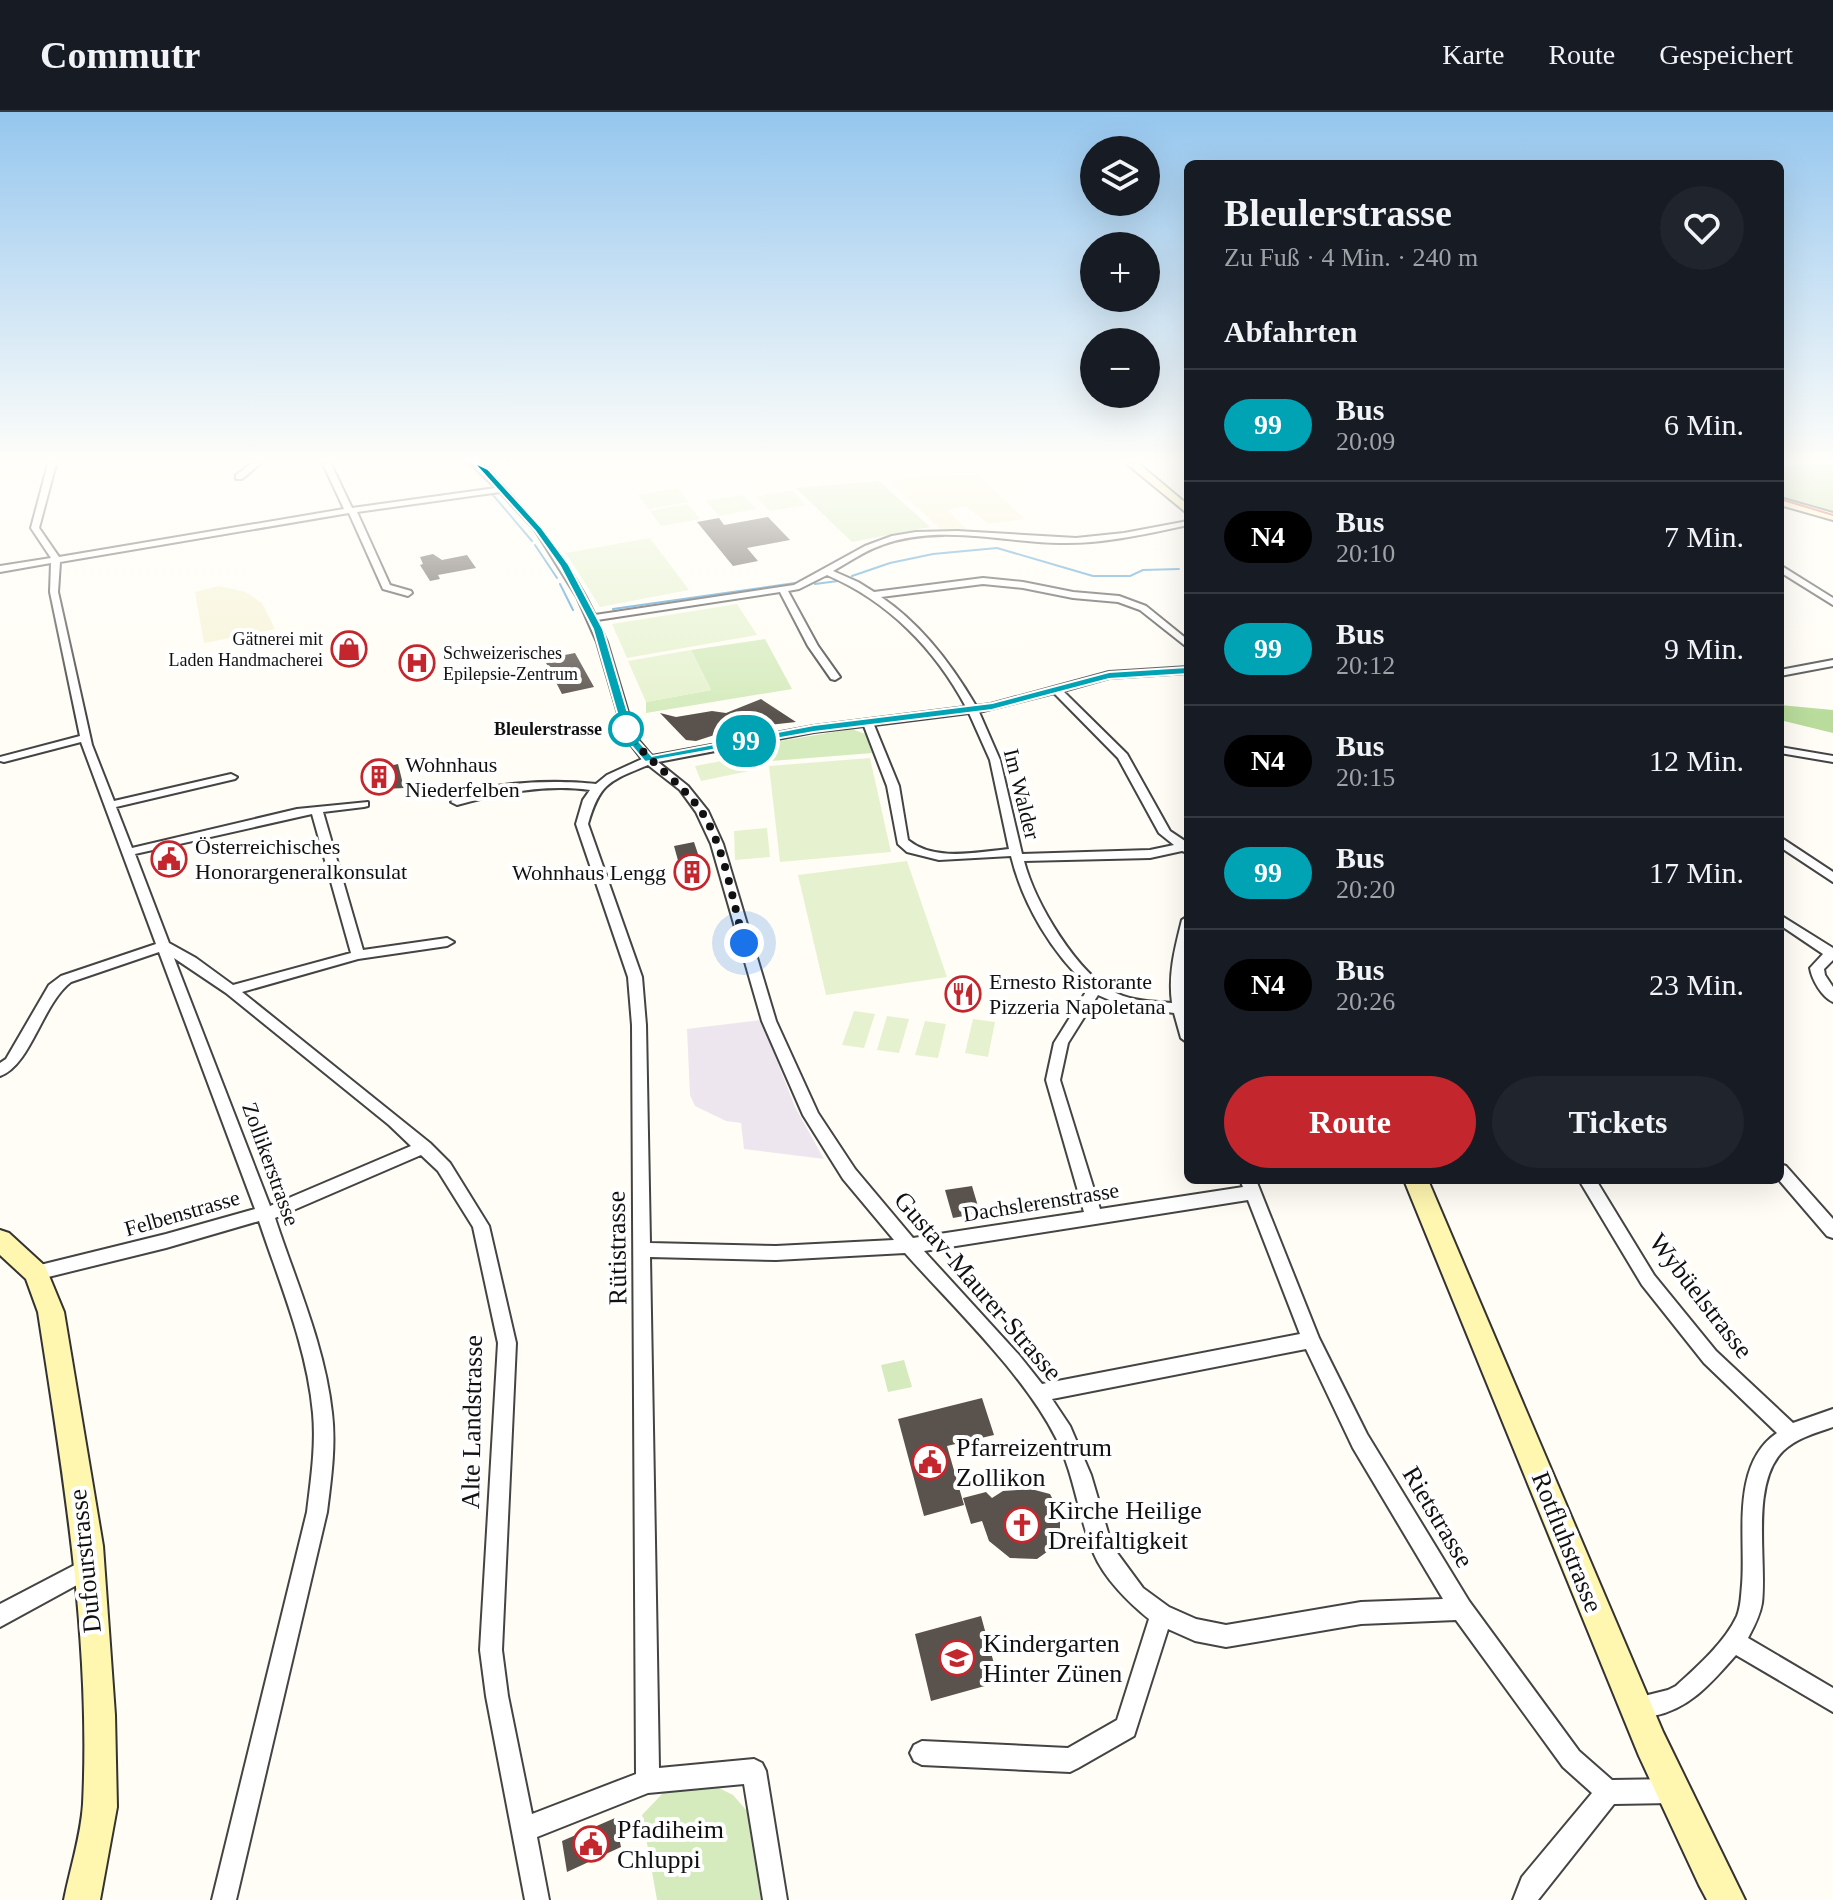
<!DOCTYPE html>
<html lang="de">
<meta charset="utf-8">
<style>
body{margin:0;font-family:Georgia,serif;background:#20242c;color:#f1f3f6;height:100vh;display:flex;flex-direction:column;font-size:30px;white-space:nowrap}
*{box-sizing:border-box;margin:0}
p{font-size:26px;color:#9ea1a6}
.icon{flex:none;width:44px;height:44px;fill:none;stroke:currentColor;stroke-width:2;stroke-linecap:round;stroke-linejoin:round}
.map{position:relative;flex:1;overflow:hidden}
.sheet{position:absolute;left:1184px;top:48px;width:600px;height:1024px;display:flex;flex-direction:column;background:#171b24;border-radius:12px;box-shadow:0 8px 32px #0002}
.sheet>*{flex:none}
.badge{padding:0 16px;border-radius:26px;font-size:28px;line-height:52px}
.buttons{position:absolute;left:1080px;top:24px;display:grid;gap:16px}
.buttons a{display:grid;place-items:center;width:80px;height:80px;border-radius:50%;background:#171b24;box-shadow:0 8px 32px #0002;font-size:40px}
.you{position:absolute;width:40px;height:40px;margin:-20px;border:6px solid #fff;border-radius:50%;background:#1a73e8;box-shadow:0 0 0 12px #1a73e833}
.map>.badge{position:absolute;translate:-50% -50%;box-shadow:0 0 0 4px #fff}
h2{padding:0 40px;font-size:30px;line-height:72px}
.round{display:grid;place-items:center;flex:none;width:84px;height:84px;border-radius:42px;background:#20242c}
.head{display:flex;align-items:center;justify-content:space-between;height:136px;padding:0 40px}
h1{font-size:38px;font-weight:800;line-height:60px}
.primary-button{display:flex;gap:16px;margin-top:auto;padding:16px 40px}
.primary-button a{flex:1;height:92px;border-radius:48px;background:#c4262e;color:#fff;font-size:32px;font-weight:800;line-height:92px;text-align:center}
.primary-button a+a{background:#20242c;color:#f1f3f6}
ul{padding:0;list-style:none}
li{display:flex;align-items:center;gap:24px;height:112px;padding:0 40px;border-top:2px solid #363941}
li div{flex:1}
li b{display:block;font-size:30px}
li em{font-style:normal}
li .badge{min-width:88px;font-weight:700;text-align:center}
header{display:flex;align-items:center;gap:48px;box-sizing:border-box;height:112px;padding:0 40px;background:#171b24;border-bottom:2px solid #363941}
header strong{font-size:38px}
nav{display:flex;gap:44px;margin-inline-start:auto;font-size:28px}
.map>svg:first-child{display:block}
</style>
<header>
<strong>Commutr</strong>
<nav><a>Karte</a><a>Route</a><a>Gespeichert</a></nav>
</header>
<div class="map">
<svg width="1833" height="1788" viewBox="0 0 1833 1788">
<rect width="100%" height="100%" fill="#fffdf5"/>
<path fill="#eee6ef" d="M761 908 795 995 824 1047 744 1037 741 1011 726 1009 695 994 690 983 687 917Z"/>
<path fill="#f6f3d4" d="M972 358 1025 407 988 412 966 394 948 398 966 417H940L890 369Z
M219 474 246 480 262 491 275 517 204 531 195 480Z"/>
<path fill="#d5ebbd" d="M879 369 930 415 852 430 796 376Z
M765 527 792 577 646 601V590L711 578 691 538Z
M852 617 865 622 872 641 759 650 750 634Z
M904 1248 912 1275 888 1280 881 1253Z
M717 1675 733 1683 747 1699 761 1788H657L642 1703 663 1681Z"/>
<path fill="#b9dc9c" d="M1798 352H1833V400L1780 385V356Z
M1780 593 1833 598V621L1780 608Z"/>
<path fill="#e6f2cf" d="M678 376 689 390 648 397 638 383Z
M792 378 806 393 770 399 756 385Z
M743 383 756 397 719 404 706 389Z
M688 392 700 407 661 414 650 399Z
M650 426 689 478 600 495 566 441Z
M737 492 757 523 627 546 612 512Z
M691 538 711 578 646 590 628 549Z
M753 643 759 657 701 669 695 654Z
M870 646 891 740 780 750 769 654Z
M767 716 770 745 735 748 734 719Z
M907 749 947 865 826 883 798 763Z
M854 899 875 902 864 936 842 933Z
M887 904 909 907 899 941 877 938Z
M973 907 995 910 988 945 965 941Z
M925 909 946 912 938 946 915 943Z"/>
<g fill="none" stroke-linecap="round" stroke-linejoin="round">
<path stroke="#3f96cf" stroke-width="2" d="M493 383 532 429
M535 433 557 466
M852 464 890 451 933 442 997 436 1093 464H1130L1143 458 1179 457
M560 472 573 498
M815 472 838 469
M613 497 795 471"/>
</g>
<path fill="#5a524d" d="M768 405 790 428 747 436 758 449 733 454 697 410 719 406 724 413Z
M433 442 442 448 467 443 476 456 438 463 440 467 430 469 420 453 423 452 420 445Z
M575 541 594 575 562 582 544 547Z
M761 587 796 610 733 617 696 629 686 628 660 601 676 605 712 599 726 601Z
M398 652 404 676 365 678 363 660Z
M694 730 707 769 685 774 674 734Z
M972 1074 980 1101 953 1106 945 1078Z
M982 1286 994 1323 947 1334 964 1393 924 1404 898 1307Z
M1031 1377 1050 1382 1060 1401V1422L1051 1437 1037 1447 1010 1446 989 1429 982 1409 971 1412 963 1386 986 1380 992 1386 1003 1379Z
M981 1504 999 1570 931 1589 915 1522Z
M615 1706 621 1735 567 1760 562 1729Z"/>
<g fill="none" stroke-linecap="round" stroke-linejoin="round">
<defs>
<path id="street" d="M48 352H56L39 416 59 445 344 397 323 352H331L352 396 496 376 471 352H480L488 357C528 402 569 447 595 503L794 473 865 434 892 424 916 420 957 419 1076 426 1124 421 1188 409V413C1146 422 1103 432 1060 431 1002 430 938 412 882 433 864 439 849 450 833 459L858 470 874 480 983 466 1023 470 1073 480 1119 484 1146 494 1188 528V536L1140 498 1118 490 1073 486 1023 476 983 472 881 485C921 512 952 553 976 594L991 592 1109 560 1188 555V561L1109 566 1063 579 1127 642 1170 719 1188 731V741L1182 739 1150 746 1024 749C1035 791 1077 862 1116 881 1133 889 1153 890 1172 891 1168 862 1175 836 1182 808L1188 804V836L1184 867 1188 902V931L1181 926 1174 901 1123 894 1098 883 1068 931 1060 968 1100 1097 1243 1075 1240 1068H1256L1319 1226 1367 1322 1469 1489 1579 1639 1612 1668 1672 1667 1680 1671 1684 1679 1680 1687 1672 1691 1614 1692 1538 1788H1513L1522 1765 1592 1681 1563 1655 1456 1508 1361 1512 1226 1535 1195 1529 1168 1517 1134 1624 1078 1656 1070 1660 922 1653 914 1649 910 1641 914 1633 922 1629 1068 1636 1117 1608 1149 1507C1129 1491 1104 1466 1094 1442 1078 1405 1075 1363 1056 1326 1023 1261 954 1196 905 1141L776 1148 650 1145 659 1656 754 1647 762 1651 766 1659 787 1788H763L744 1672 648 1681 537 1725 549 1788H525L486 1584 480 1538 498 1231 473 1115 438 1059 421 1043 275 1106C296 1170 325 1234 332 1301 336 1334 331 1368 327 1400L236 1788H212L307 1400C311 1367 316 1334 313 1301 307 1235 280 1172 259 1109L166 1136 36 1168 30 1166 27 1161 30 1156 36 1154 166 1122 255 1097 159 840 71 870C42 892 31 953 0 964V951L6 947 49 873 61 864 156 832 81 630 4 650 0 649V645L80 624 50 480 51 451 0 460V454L51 446 31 416ZM500 380 535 418 577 485 597 530 625 625 642 647 607 663 596 672C559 668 481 668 451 690L457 693C501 681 544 672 590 678L583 688 576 712 628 865 632 913 636 1662 532 1702 508 1584 502 1538 516 1231 489 1114 450 1051 430 1031 242 880 358 847 447 834 454 830 447 826 363 838 323 700 364 695 368 694V690L297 697 132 736 116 695 235 667 237 665 231 662 114 689 92 633 58 480 60 450 349 401 383 477 408 484 412 481 411 479 390 473 357 400ZM827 463C888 489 935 537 966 595L814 614 652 644 635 624 607 530 597 508 780 480 808 534 831 567 835 568 840 565 818 534 788 479 799 477ZM1054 581 1118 646 1159 721 1174 733 1150 738 1022 742 1000 648 979 600ZM969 601 990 648 1009 737C977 740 935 750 908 728L899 674 874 613ZM864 614 887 674 898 732 907 740 939 748 1011 744C1023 793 1052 841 1089 875L1054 931 1046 968 1084 1100 913 1126 855 1057 818 1001 776 909 723 732 708 699 688 674 658 650 814 620ZM648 653 680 678 696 700 711 732 762 909 803 1003 843 1067 894 1128 776 1134 650 1131 646 913 642 865 588 712C600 670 610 669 648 653ZM312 702 351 841 233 873 196 846 169 831 135 742ZM174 846 226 881 389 1013 411 1034 270 1094ZM1248 1088 1300 1222 1042 1272 1019 1243 924 1139ZM1306 1237 1353 1336 1443 1487 1361 1490 1226 1513 1196 1507 1169 1495 1143 1476 1112 1434 1091 1363 1070 1314 1052 1287Z
M251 352H260L242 367H236V363Z
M1780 453 1833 486V493L1780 460Z
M1833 548V554L1780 564V558Z
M1780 635 1833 644V650L1780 641Z
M1780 725 1833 760V770L1780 735Z
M1780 803 1833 836V848L1824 857 1825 863 1833 875V890C1822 885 1812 868 1810 856L1823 842 1780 813Z
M1780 1052 1786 1054 1833 1107V1126L1827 1124 1779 1068Z
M1579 1068H1596L1654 1163 1716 1239 1793 1311 1833 1297V1315C1815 1321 1797 1326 1783 1339 1750 1372 1767 1448 1762 1491 1760 1503 1754 1515 1748 1526L1833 1576V1600L1736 1543C1712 1570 1690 1597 1653 1604 1644 1606 1637 1608 1628 1604L1625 1596 1628 1588 1668 1578 1676 1574C1697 1555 1725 1530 1737 1504 1741 1494 1741 1483 1742 1473 1746 1425 1730 1353 1777 1321L1704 1251 1642 1173Z
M90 1445 97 1448 100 1455 97 1462 0 1515V1492Z"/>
<path id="secondary" d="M1127 352H1139L1188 393V402Z
M1780 386 1833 401V408L1780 393Z
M1404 1068H1428L1663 1620 1745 1788H1707L1699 1773 1639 1644Z
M0 1118 9 1121 45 1154 64 1200 103 1434 115 1603 117 1695 100 1788H64C70 1757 81 1724 83 1692 91 1527 63 1362 38 1200L26 1167 0 1143Z"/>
</defs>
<use href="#street" stroke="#444" stroke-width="4"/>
<use href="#secondary" stroke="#333" stroke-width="4"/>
<use href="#street" fill="#fff" fill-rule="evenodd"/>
<use href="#secondary" fill="#fff6b0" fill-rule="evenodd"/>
<path stroke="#c4262e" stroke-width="2" d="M1780 387 1833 403"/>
</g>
<linearGradient id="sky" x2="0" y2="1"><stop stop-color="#95c6ee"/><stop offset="0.58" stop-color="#fffefa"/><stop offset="1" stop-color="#fffefa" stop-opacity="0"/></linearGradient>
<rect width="1833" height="603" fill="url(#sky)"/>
<path fill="#00a3b4" stroke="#fff" stroke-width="2" d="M473 350 488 357 541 415 569 453 603 517 635 625 652 644 814 613 992 591 1109 560 1188 555 1194 558 1188 562 1109 567 992 598 814 620 645 650 624 625 593 517 560 454 535 419Z"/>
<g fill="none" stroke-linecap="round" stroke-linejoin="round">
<path stroke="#111" stroke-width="8" stroke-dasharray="0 14.4" d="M626 617C641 645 677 666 699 696 724 730 733 791 744 831"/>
</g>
<defs>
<symbol id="shop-ring" viewBox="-11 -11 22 22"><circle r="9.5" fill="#fff" stroke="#c4262e" stroke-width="1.5"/><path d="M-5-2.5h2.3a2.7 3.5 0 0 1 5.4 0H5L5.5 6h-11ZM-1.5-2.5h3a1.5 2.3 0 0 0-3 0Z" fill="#c4262e"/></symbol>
<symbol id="hospital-ring" viewBox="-11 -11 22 22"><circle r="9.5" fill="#fff" stroke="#c4262e" stroke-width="1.5"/><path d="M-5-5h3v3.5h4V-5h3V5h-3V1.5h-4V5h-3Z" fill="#c4262e"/></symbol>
<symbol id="building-ring" viewBox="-11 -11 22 22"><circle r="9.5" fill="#fff" stroke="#c4262e" stroke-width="1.5"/><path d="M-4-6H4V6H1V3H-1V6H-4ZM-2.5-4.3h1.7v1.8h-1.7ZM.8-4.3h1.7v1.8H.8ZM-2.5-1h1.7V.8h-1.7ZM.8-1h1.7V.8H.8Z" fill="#c4262e"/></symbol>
<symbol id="civic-ring" viewBox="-11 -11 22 22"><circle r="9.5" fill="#fff" stroke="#c4262e" stroke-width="1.5"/><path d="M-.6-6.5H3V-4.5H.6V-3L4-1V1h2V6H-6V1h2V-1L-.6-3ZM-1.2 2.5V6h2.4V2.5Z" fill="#c4262e"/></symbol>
<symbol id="restaurant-ring" viewBox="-11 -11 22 22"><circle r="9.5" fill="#fff" stroke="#c4262e" stroke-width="1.5"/><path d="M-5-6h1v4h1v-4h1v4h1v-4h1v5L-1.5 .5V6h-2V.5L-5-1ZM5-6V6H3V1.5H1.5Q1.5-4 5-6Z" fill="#c4262e"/></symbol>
<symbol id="church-ring" viewBox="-11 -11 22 22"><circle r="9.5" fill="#fff" stroke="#c4262e" stroke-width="1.5"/><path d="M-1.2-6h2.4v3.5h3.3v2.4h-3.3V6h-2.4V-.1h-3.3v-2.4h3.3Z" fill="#c4262e"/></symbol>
<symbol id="school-ring" viewBox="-11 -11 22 22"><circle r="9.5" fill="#fff" stroke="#c4262e" stroke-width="1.5"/><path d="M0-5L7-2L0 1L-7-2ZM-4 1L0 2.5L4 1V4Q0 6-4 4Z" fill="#c4262e"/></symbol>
</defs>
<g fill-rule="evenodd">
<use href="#shop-ring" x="329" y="517" width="40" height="40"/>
<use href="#hospital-ring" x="397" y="531" width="40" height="40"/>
<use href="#building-ring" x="359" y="645" width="40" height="40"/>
<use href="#civic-ring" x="149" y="727" width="40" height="40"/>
<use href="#building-ring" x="672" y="740" width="40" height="40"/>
<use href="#restaurant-ring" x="943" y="862" width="40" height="40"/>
<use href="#civic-ring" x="910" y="1330" width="40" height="40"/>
<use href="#church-ring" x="1002" y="1393" width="40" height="40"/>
<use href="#school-ring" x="937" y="1526" width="40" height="40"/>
<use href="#civic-ring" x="571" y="1712" width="40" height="40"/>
</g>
<circle fill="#fff" stroke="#00a3b4" stroke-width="4" cx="626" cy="617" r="16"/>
<g text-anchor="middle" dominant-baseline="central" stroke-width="8" stroke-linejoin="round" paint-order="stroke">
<g font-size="18" fill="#111" stroke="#fff" text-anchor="end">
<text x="323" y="527">Gätnerei mit<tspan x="323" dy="21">Laden Handmacherei</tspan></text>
<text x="443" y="541" text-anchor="start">Schweizerisches<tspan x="443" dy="21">Epilepsie-Zentrum</tspan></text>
</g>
<g font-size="18" font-weight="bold" fill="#111" stroke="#fff" text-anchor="end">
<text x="602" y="617">Bleulerstrasse</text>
</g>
<g font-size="22" fill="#111" stroke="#fff" text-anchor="start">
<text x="405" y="652">Wohnhaus<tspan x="405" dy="25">Niederfelben</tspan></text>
<text x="195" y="734">Österreichisches<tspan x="195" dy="25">Honorargeneralkonsulat</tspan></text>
<text x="666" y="760" text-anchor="end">Wohnhaus Lengg</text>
<text x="989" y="869">Ernesto Ristorante<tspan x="989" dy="25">Pizzeria Napoletana</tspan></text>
</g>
<g font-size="22" fill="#111" stroke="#fff">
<text transform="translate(1022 682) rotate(76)">Im Walder</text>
<text transform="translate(271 1052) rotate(70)">Zollikerstrasse</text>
<text transform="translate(1041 1090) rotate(-9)">Dachslerenstrasse</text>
<text transform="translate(182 1101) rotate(-16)">Felbenstrasse</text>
</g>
<g font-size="26" fill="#111" stroke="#fff">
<text transform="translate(617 1136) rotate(-91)">Rütistrasse</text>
<text transform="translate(978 1174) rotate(49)">Gustav-Maurer-Strasse</text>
<text transform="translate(1701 1184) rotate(52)">Wybüelstrasse</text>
<text transform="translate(472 1310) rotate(-89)">Alte Landstrasse</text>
<text transform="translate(1438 1405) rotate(59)">Rietstrasse</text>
<text transform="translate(1567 1430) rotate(68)">Rotfluhstrasse</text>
<text transform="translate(85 1449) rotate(-96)">Dufourstrasse</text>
</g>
<g font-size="26" fill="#111" stroke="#fff" text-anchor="start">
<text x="956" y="1335">Pfarreizentrum<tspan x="956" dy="30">Zollikon</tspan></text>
<text x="1048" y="1398">Kirche Heilige<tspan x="1048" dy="30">Dreifaltigkeit</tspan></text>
<text x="983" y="1531">Kindergarten<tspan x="983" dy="30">Hinter Zünen</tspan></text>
<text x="617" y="1717">Pfadiheim<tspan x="617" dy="30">Chluppi</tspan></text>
</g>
</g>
</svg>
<div class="buttons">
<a><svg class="icon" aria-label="layers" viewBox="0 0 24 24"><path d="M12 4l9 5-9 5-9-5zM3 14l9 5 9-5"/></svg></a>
<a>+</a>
<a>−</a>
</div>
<div class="you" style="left:744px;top:831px"></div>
<b class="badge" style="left:746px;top:629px;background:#00a3b4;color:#fff">99</b>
<section class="sheet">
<div class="head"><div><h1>Bleulerstrasse</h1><p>Zu Fuß · 4 Min. · 240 m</p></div><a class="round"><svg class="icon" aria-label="heart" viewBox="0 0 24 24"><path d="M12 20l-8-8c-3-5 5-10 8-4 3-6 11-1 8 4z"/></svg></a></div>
<h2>Abfahrten</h2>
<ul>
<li><span class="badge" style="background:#00a3b4;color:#fff">99</span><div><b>Bus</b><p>20:09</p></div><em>6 Min.</em></li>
<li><span class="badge" style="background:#000;color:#fff">N4</span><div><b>Bus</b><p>20:10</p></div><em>7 Min.</em></li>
<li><span class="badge" style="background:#00a3b4;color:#fff">99</span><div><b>Bus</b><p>20:12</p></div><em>9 Min.</em></li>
<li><span class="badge" style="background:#000;color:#fff">N4</span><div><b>Bus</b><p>20:15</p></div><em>12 Min.</em></li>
<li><span class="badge" style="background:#00a3b4;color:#fff">99</span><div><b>Bus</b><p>20:20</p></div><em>17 Min.</em></li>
<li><span class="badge" style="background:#000;color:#fff">N4</span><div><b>Bus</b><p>20:26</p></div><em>23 Min.</em></li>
</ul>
<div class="primary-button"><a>Route</a><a>Tickets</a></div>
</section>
</div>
